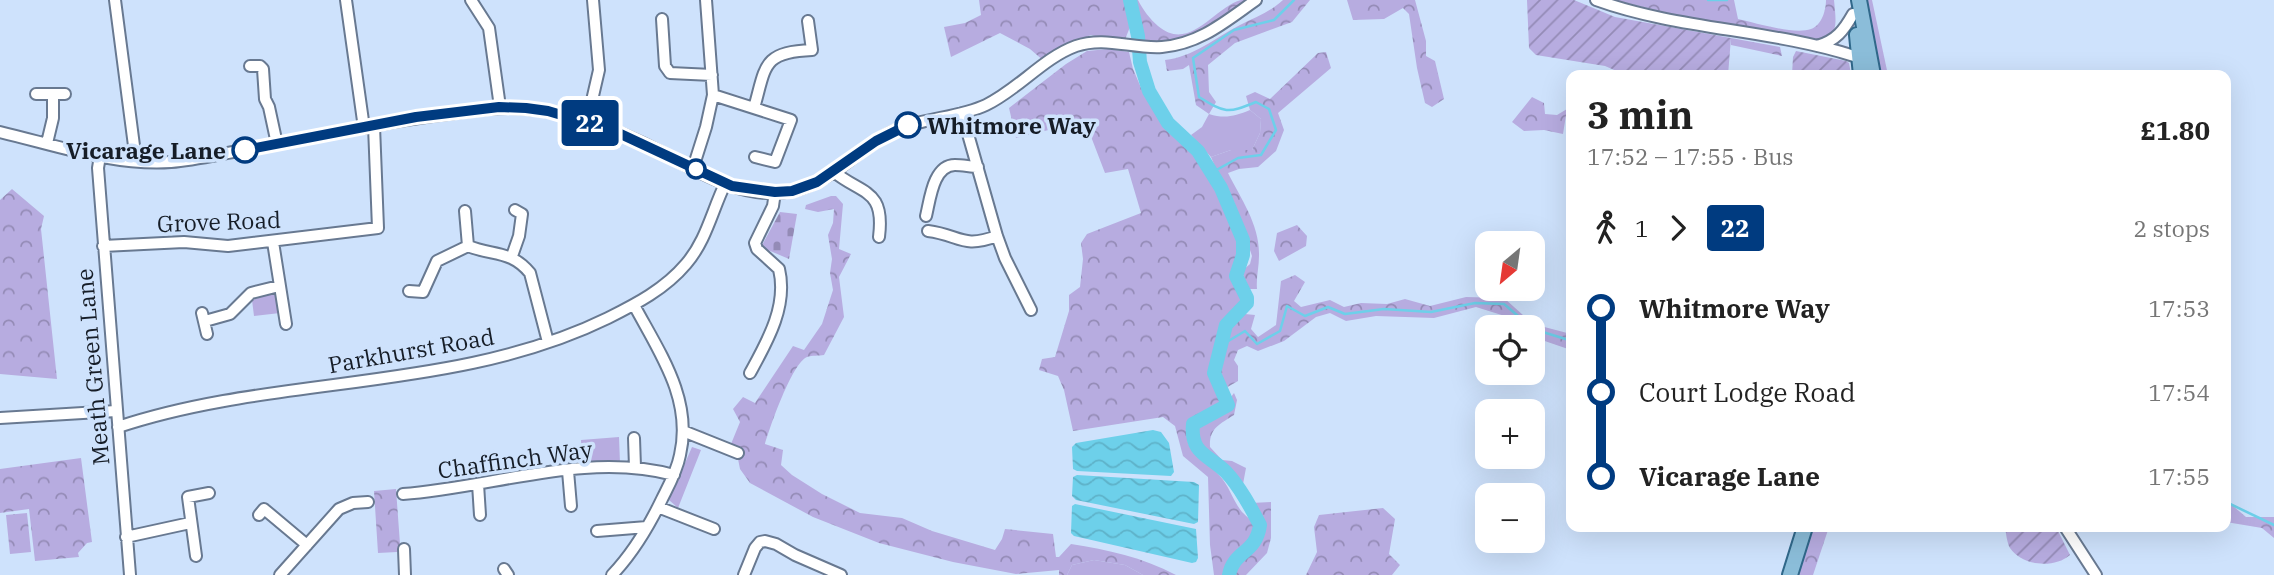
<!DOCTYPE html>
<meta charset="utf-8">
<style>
body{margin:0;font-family:"IBM Plex Serif",serif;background:#f6f6f6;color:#222;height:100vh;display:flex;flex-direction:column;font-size:26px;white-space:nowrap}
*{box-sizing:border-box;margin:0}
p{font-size:23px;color:#767676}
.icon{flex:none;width:38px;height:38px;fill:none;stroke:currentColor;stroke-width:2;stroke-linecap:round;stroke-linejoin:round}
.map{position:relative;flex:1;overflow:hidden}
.details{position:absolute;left:1566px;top:70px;width:665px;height:462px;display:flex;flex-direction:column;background:#fff;border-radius:14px;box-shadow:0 7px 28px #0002}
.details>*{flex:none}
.badge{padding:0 14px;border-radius:5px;font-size:24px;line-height:46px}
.needle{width:46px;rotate:209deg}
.controls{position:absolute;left:1475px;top:231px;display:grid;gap:14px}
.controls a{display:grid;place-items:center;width:70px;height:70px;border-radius:14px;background:#fff;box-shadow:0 7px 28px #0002;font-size:35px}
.map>.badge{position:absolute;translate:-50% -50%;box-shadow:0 0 0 4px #fff}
.legs{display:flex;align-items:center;gap:10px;height:77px;padding:0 21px;font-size:23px}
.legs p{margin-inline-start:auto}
.headline{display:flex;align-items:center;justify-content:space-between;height:119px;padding:0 21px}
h1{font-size:38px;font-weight:700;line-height:52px}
ul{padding:0 21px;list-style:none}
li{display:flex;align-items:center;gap:24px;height:84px;font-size:26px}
li i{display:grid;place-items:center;width:10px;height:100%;margin:0 9px;background:currentColor}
li i::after{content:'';width:18px;height:18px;margin:-9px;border:5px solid;border-radius:50%;background:#fff}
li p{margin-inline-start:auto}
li:first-child i{background:linear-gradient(#0000 50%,currentColor 0)}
li:last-child i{background:linear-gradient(currentColor 50%,#0000 0)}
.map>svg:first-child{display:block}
</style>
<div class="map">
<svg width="2274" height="575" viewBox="0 0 2274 575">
<defs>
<pattern id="forest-crowns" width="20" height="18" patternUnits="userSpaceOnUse" patternTransform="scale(1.75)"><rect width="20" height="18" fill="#b7ace0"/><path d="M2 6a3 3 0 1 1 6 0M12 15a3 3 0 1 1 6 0" fill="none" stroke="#948bb6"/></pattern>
<pattern id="cemetery-stones" width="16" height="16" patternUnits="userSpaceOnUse" patternTransform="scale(1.75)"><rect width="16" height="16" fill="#b7ace0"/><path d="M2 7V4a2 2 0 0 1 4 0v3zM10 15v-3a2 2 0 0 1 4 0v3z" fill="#948bb6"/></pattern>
<pattern id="garden-furrows" width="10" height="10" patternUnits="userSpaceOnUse" patternTransform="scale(1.75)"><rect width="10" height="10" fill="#b7ace0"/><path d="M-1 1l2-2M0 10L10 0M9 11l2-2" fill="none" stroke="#948bb6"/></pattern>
<pattern id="water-waves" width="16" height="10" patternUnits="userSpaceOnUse" patternTransform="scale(1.75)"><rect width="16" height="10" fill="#6dd0ea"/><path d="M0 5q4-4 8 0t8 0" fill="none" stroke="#5eb2c9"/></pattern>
</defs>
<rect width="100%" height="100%" fill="#cee2fc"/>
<path fill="#b7ace0" d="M1864 0H1872L1888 75H1879Z
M1250 110 1261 119 1260 133 1252 150H1231L1211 157 1191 135 1202 127 1209 114C1225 119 1235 116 1250 110Z
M274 293 278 296 280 313 254 316 252 300Z
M619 437 620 463 582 465 581 440Z
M692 447 701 450 678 508 669 500Z
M1094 560 1125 565 1143 575H1067L1072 565Z"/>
<path fill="url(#forest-crowns)" d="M979 0H1124L1130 27 1124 42 1091 35 1071 43 1044 61 1030 49 1000 33 951 57 944 27 965 23 981 15Z
M1132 0H1138C1143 10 1150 19 1158 26 1190 53 1214 7 1241 0 1244 0 1248 0 1252 0 1221 21 1185 54 1145 40Z
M1283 0H1310L1292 22 1235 43 1208 65 1209 92 1216 102 1209 114 1196 105 1189 65 1183 69 1167 71 1165 60C1193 57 1215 38 1240 25 1256 17 1270 12 1283 0Z
M1347 0H1415L1426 41V56L1435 61 1444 99 1432 107 1425 103 1417 68 1409 14 1403 8 1384 19 1353 20Z
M1615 0H1734L1738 19C1756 23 1794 35 1811 29 1822 25 1826 10 1826 0H1834C1837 30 1839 41 1804 39L1682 17Z
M1731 38 1780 47 1782 56 1731 45Z
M1108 49 1129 52 1133 69 1142 90 1156 114 1171 132 1190 147 1226 209 1240 240 1239 258 1233 274 1234 283 1242 300C1237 309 1229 314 1224 322 1217 334 1211 357 1211 371 1210 385 1224 394 1219 408L1195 418 1188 423C1181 453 1203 457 1219 475 1229 485 1233 501 1242 512 1248 518 1252 520 1256 528L1251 543 1239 551 1222 575H1214L1210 545 1208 477 1183 456 1175 426 1163 417 1073 431 1064 390 1058 376 1039 370 1042 359 1055 357 1069 311V295L1080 287 1083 259 1081 243 1087 234 1141 213 1128 169 1105 173 1085 121 1016 138 1009 108 1066 64 1087 51Z
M1326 52 1331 68 1278 113 1284 130 1276 151 1258 167 1239 169 1228 173C1241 199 1260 225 1259 256 1259 268 1256 277 1257 289H1247L1242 271 1250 264 1252 256 1234 202 1219 176 1211 157 1231 150H1252L1260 133 1261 119 1250 110 1246 96 1255 92 1270 99 1318 53Z
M1532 97 1544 103 1545 114 1557 115 1567 109 1563 134 1544 130 1524 131 1512 122Z
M12 189 44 216 41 229 57 379 0 374V200Z
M831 196H836L843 204 839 249 851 254 839 277 844 317 824 355C819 356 812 355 807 357 792 363 770 427 765 444L783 450 781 465 792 475 822 494 860 513 902 518 932 531 995 550 1002 539 1005 529 1053 534 1056 557H1059L1071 544C1108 550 1142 557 1176 575H1143L1125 565 1094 560 1072 565 1067 575H1059V570L1016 574 953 562 879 543 813 517 750 483 740 469 738 459 741 447 731 444 740 422 733 409 743 397 755 403 793 346 804 350 822 324 833 290 830 273 832 259 828 235 833 223 834 209 818 212 805 209 806 205Z
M1297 225 1307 236 1306 246 1279 261 1274 251 1277 233Z
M1295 275 1305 282 1294 301 1301 307 1330 300 1344 307 1361 303 1387 304 1405 299 1430 306 1466 297 1504 298 1533 324 1571 334V350L1533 337V327H1520L1508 317 1476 307 1434 318 1376 316 1346 321 1330 313 1316 317 1284 341 1258 351 1247 346 1238 350 1234 360 1238 366V381L1224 389 1219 377 1223 353 1231 327 1245 314 1255 315 1251 329 1258 337 1276 325 1281 281Z
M1234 393 1237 400 1234 415C1220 424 1209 428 1210 447L1222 460 1232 461 1246 468 1243 484 1237 483C1235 478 1232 472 1228 468 1213 452 1195 456 1197 426 1207 418 1219 417 1230 409L1231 397Z
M81 458 92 542 87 543 78 553 79 557 35 561 29 509 0 513V469Z
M396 489 400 544 397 552 378 553 374 491Z
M2226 500 2246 517H2274V538L2262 528 2226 522Z
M1271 502V538L1267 553 1246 575H1235L1234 572C1251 542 1280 544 1251 503Z
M1383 508 1395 519 1389 554 1400 565 1392 575H1306L1317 552 1314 527 1319 515Z
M27 513 31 552 10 554 6 515Z
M1811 527H1829L1813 575H1797Z"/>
<path fill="url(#cemetery-stones)" d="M780 212 797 214 789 259 761 247Z"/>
<path fill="url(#garden-furrows)" d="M1527 0H1574L1615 17 1731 38 1728 75H1626L1605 66 1536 55 1529 48Z
M1796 51 1846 61 1849 63 1851 74 1792 75 1793 57Z
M2005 527H2056L2070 555C2054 569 2022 566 2010 548 2007 543 2006 533 2005 527Z"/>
<path fill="url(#water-waves)" d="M1153 430 1161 432 1169 443 1174 472 1171 476 1077 471 1073 469 1072 447 1076 443Z
M1077 475 1194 482 1199 485 1198 522 1194 524 1076 500 1072 496 1073 477Z
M1075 504 1196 529 1198 558 1196 562 1192 563 1074 536 1071 533 1072 506Z"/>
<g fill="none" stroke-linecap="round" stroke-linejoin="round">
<path stroke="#6dd0ea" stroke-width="2.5" d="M1708 0H1727
M1211 173 1238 158 1261 155 1276 130 1269 109 1256 102C1227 114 1225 113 1199 97L1193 58 1234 30 1274 20 1294 0
M1533 329 1572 341
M1220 346 1245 331 1257 344 1280 331 1287 306 1305 316 1328 307 1345 314 1384 309 1431 312 1475 303 1504 304 1531 327
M2226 502 2274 525"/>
<path stroke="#6dd0ea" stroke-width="14" d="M1130 0 1138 36 1140 62 1149 91 1168 123 1198 151 1221 188 1243 240V255L1236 276 1247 298V303L1226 325 1214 373 1228 405 1193 424C1190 454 1209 455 1226 472 1240 487 1251 508 1260 525 1256 554 1234 550 1229 575"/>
<defs>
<path id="minor" d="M115 0 136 161
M346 0 364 128
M471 0 489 28 500 107
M1596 0C1679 30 1770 29 1854 56L1864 50
M662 19 665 66 670 73 712 75
M1817 46C1836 41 1844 30 1853 14
M250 66H260L263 69 265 99 269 107 277 144
M36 94H65
M713 95 791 120 775 162 755 157
M754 108C766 66 762 52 812 50L808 21
M962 113 997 236 1005 258 1031 310
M587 122 599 70 593 0
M0 132C55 145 114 166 171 162 195 160 220 154 244 150 312 138 380 122 448 114 475 110 501 106 528 109 567 112 608 127 643 143 689 165 740 203 793 191 831 182 857 150 890 133 921 117 956 119 986 105 1019 89 1043 58 1076 46 1105 36 1132 49 1162 47 1200 44 1226 21 1256 0
M47 143 53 118V94
M100 156 98 168 130 575
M693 168 706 127 713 95 706 0
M834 172C863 195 885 189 879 237
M465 211 468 246
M926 216C930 200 933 165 955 165 963 165 971 167 978 167
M928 231C960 235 962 249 997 236
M273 242 286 324
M103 246 184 242 228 246 378 228 374 126
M468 246C493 256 511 250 530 273L548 342
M512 256 519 236 522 214 515 210
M409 291 423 292 437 261 468 246
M202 313 207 334
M205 321 230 314 251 293 279 286
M750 373C767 342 788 306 779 269L757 249 755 243 773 206 775 192
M0 418 116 411
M118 427C277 374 455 393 608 318 636 304 665 289 686 264 706 241 712 211 725 184
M683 431 738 453
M634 438 635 467
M568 471 571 506
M478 484 480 515
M403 494C491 488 586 451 674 475
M658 507 714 529
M259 515 264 509 307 545
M2065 527 2096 575
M597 531 647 527
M126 537 190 523
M404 549 405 575
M196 556 188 497 209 493
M504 569 508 575
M280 575 339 509 353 503 368 502
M612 575C633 553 649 526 662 499 669 485 677 471 680 455 693 399 659 352 634 305
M744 575 755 548 760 542 765 541 776 544 795 555 841 575"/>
<path id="major" d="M1859 0 1873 75
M1857 35 1861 75
M1790 575 1805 527"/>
</defs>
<use href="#minor" stroke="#687991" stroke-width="14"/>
<use href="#major" stroke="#30688a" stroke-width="18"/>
<use href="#minor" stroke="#fff" stroke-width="10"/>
<use href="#major" stroke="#8bbdd9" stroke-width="14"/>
</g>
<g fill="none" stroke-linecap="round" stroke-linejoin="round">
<defs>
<path id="line-1" d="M245 150 416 117 499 107 526 108 548 111 612 130 732 186 775 192 792 191 817 182 876 141 908 125"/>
</defs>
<use href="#line-1" stroke="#fff" stroke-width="16"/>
<use href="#line-1" stroke="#003b80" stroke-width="10"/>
</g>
<g fill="#fff" stroke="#003b80" stroke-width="3.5">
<circle cx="908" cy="125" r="12"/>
<circle cx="245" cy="150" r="12"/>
<circle cx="696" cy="169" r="9"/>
</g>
<g text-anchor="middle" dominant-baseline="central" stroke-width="7" stroke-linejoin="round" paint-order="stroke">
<g font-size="23" font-weight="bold" fill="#161d27" stroke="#cee2fc" text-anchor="start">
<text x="927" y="125">Whitmore Way</text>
<text x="226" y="150" text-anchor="end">Vicarage Lane</text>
</g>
<g font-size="23" fill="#161d27" stroke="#cee2fc">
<text transform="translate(219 221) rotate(-2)">Grove Road</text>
<text transform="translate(411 350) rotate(-10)">Parkhurst Road</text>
<text transform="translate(92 367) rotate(-95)">Meath Green Lane</text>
<text transform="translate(515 459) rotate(-8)">Chaffinch Way</text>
</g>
</g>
</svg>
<div class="controls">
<a><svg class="needle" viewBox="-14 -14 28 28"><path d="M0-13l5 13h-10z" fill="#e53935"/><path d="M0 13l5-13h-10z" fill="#767676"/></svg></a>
<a><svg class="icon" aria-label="locate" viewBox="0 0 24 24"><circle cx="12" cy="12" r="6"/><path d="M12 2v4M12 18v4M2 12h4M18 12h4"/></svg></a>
<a>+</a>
<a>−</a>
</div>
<b class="badge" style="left:590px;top:123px;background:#003b80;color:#fff">22</b>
<section class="details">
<div class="headline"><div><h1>3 min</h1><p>17:52 – 17:55 · Bus</p></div><b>£1.80</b></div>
<div class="legs"><svg class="icon" aria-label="walk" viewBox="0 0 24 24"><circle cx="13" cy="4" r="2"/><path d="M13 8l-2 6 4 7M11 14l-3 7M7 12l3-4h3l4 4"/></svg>1<svg class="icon" aria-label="forward" viewBox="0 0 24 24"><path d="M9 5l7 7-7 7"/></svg><b class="badge" style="background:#003b80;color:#fff">22</b><p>2 stops</p></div>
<ul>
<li><i style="color:#003b80"></i><b>Whitmore Way</b><p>17:53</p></li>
<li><i style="color:#003b80"></i><span>Court Lodge Road</span><p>17:54</p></li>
<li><i style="color:#003b80"></i><b>Vicarage Lane</b><p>17:55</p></li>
</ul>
</section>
</div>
